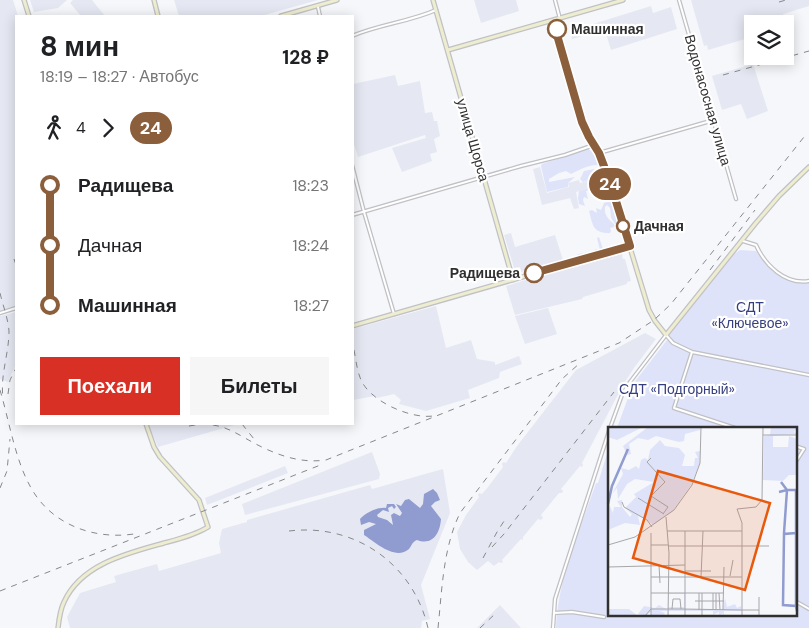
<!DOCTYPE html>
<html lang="ru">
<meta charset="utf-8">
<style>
body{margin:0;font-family:"DM Sans",sans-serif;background:#f6f6f6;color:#202124;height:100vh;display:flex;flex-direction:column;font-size:19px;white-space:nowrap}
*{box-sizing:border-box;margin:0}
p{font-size:16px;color:#757577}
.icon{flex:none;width:28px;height:28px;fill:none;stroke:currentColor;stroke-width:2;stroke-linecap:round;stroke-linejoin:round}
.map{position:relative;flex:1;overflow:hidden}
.side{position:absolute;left:15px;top:15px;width:339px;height:410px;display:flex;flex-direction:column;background:#fff;border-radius:0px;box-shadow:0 2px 12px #0003}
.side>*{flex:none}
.badge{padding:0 10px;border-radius:16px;font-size:18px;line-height:32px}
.tools{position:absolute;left:744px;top:15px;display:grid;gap:10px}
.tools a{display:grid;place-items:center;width:50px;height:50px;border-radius:0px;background:#fff;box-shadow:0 2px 12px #0003;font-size:25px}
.map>.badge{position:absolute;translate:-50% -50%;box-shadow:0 0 0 2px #fff}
.legs{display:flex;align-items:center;gap:8px;height:55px;padding:0 25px;font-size:16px}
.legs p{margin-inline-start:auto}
.summary{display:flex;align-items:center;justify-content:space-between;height:85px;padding:0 25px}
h1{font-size:28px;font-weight:700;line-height:38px}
.button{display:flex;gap:10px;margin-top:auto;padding:10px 25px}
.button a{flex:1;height:58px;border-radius:0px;background:#d93025;color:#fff;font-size:20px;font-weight:700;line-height:58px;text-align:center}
.button a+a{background:#f6f6f6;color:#202124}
ul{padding:0 25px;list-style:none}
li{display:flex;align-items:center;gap:18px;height:60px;font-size:19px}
li i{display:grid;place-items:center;width:8px;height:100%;margin:0 6px;background:currentColor}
li i::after{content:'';width:12px;height:12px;margin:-6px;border:4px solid;border-radius:50%;background:#fff}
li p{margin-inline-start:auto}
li:first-child i{background:linear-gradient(#0000 50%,currentColor 0)}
li:last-child i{background:linear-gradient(currentColor 50%,#0000 0)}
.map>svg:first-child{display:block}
</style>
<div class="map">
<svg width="809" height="628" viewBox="0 0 809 628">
<rect width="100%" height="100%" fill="#f6f7fb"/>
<path fill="#e5e8f2" d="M0 0H13L18 16H16V307L0 311Z
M30 0H67L58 8 34 12Z
M73 0H92L105 16H81L70 3Z
M174 0H318L261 16H179Z
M474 0H516L519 11 481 23Z
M691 0H809V6L783 14 787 27H785V24H752V37L708 50 707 45 704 46Z
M651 6 653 13 671 7 677 29 611 50 605 30 572 39 570 28 593 24Z
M753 64 768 111 747 119 741 104 722 110 712 76Z
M395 75 398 86 420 81 425 113 432 112 434 121H437L440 136 434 139 437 152 430 154 432 161 402 172 392 148 426 138 425 135 358 157 353 141V84Z
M540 167 547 193 569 187 568 183 579 180 580 183 602 177 604 184 576 192 579 208 574 209 570 198 542 205 533 169Z
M511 233 515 247 555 235 563 260 521 272 520 267 514 268 504 235Z
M622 254 623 259H625L631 281 627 282V284L583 297 582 299 515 315 506 286 570 266 572 268Z
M436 306 446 348 471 340 477 359 495 362V365L519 356 522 364 500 372 499 378 468 390 470 398 426 411 399 404 401 400 394 394 377 398 375 396 353 400V329Z
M548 308 557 334 525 344 515 316Z
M16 312V364L8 382 0 379V316Z
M645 333 656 339 634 368 623 385 582 463 583 465 582 467 580 466 561 489 563 491 562 493H559L541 515 543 518 541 520 538 519 523 537V540L521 539 502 560 503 562 501 563 499 562 494 566 488 561 477 570 468 562 460 549 457 532 466 515 479 497 478 495 479 493 482 494 488 487 503 467 502 464 503 462 506 463 517 446 576 370Z
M148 424H238L158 447Z
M372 452 380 474 379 479 245 515 242 504Z
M285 466 288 473 207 505 205 498Z
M443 469 450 513 421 585 430 619 422 621 421 628H70L67 617 80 593 116 582 114 576 157 564 159 571 221 553 219 543 222 529 247 522V520L370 485 372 489Z
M500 605 521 628H477Z"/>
<path fill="#dee3f9" d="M588 149 597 154 600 166C594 162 579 170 571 174L566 171 559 173 549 179V182L575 177 568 183V187L547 192 541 166 542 164Z
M600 168 603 170 605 178 601 176 583 182 580 179 584 171Z
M604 184 602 186 586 191 588 199 584 197 583 200 585 206 579 204 578 198 579 191Z
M610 201 612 203 618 225H616L611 218 610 208 607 205 605 207C604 215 608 219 614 224V227L610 228 611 231 610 233C592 233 593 225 589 211L592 210 597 213 596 208 601 210 604 203Z
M599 237 603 249 618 245 619 246 581 258H576L578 254 591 252 596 249 600 250 597 238Z
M740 250 756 251C770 271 784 282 809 283V628H556C558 578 580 530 596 483H598L609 447V614H795V428H617L633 384 667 340H669L671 337 668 335 734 254Z"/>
<path fill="#909ccf" d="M433 489 437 493 440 500 435 502 431 506 441 519C440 533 433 546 417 540 412 542 412 545 409 549 395 561 375 542 364 535V530L376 524 369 522 361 525 360 519C366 512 378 507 386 508L387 504H394L396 507 394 509 392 506 388 508 389 512 383 510 377 515 378 517 387 520 393 525 391 515 394 513 400 516 402 513 396 504 401 506 405 500 409 499 420 508 423 504 424 494Z"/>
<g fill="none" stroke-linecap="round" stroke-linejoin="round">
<defs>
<path id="street" d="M555 0 560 19
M679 0 736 199
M318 7 320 16
M352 36C380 24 409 22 436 10
M599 153 714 120
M352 165 364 212 394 314
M352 215 521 166 565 155 594 145
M743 241 756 245C765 265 785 285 809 281
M0 313 16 308
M692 352 674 408 735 428
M610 428 622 395 630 382 666 335 673 343 692 352 809 375
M795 446 804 449 795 463
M795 601 809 609
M554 613 572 612 604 617
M553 628 555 599 609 431"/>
<path id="secondary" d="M24 0 29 16
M154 0 158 16
M433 0 513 280
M281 16 337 0
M560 19 557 26V35L582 122 589 137 599 153 610 182 649 310 655 321 666 335 755 224 779 196 809 167
M448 50 623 0
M352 326 630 246
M58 628C59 619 60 610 64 602 81 564 128 553 164 543 179 539 195 535 208 527L199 500 160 457 154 447 146 424"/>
</defs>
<use href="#street" stroke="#c0c1c4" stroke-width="4.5"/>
<use href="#secondary" stroke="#c0c1c4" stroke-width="5.5"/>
<use href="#street" stroke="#fff" stroke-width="2"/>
<use href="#secondary" stroke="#eeedcf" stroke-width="3"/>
<path stroke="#87888a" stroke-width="1" stroke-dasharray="6 6" stroke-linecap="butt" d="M779 2 786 0
M723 75 809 51
M14 259 16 265
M710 270 755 210
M0 293C3 306 8 318 9 331 9 354 0 375 3 398
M354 350C356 360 357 371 361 380 371 402 411 419 433 416
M0 390C9 420 15 459 30 486 50 524 93 540 134 534
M8 394 10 380 16 368
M242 424 254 439
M189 426C224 419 237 436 266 449 286 458 305 463 326 460L619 343 654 320 671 304 804 137
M0 488 7 471 10 439
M289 531C354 523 413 563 428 628
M492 547 504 534 614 392
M483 558 497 532 506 518
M0 591 323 464
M438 628C442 590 443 548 460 513L562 379 580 363
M480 628 496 613"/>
</g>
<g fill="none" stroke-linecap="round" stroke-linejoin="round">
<defs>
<path id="line-1" d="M534 273 630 246 610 182 599 153 589 137 582 122 557 35V29"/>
</defs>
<use href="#line-1" stroke="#fff" stroke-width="11"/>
<use href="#line-1" stroke="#8b5e3c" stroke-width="8"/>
</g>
<g fill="#fff" stroke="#8b5e3c" stroke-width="2.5">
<circle cx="557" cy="29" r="9"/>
<circle cx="623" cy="226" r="6"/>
<circle cx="534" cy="273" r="9"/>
</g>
<g text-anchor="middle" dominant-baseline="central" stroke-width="4.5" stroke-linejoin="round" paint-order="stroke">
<g font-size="14" font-weight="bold" fill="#303031" stroke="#fff" text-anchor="start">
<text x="571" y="29">Машинная</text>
<text x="634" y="226">Дачная</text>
<text x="520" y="273" text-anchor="end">Радищева</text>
</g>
<g font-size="14" fill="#303031" stroke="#fff">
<text transform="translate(708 100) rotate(74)">Водонасосная улица</text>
<text transform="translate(473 140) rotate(74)">улица Щорса</text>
</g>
<g font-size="14" fill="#363f7e" stroke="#fff">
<text x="750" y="307">СДТ<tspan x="750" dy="16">«Ключевое»</tspan></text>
<text x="677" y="389">СДТ «Подгорный»</text>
</g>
</g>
<g transform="translate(608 427)">
<rect width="189" height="189" fill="#f6f7fb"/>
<path d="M0 0H35L9 13 0 10ZM40 0H92V3L77 7 76 14 71 15 48 9 40 13 30 11 21 17 23 27 19 28 15 19ZM163 0H189L186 5 189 7 165 9V20H180L181 9 189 12V48H181L175 54 155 53 156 9 162 8ZM52 13 57 19 71 21 77 28 74 39H86L87 31H90L87 25 92 24V36L83 58 64 85 45 98 39 93 30 89 32 98 17 96 0 103V75L5 86 6 80H13L9 74 14 73V80L22 90 24 87 17 81 28 70 26 67 46 55 27 52 19 57 10 72 9 61 4 67 15 47 13 41 21 43 28 39 31 42 33 33 37 31 40 33 42 23ZM60 166H77V182H115L117 171 119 180 127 177 129 181 133 179V184H116V189L114 186 113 189H111V185L105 188V184H52L57 186 55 189H43V185L37 189 30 187 36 179 47 181 51 178 60 183ZM61 167H76V180H60ZM0 182H21L30 189H0Z" fill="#dee3f9" fill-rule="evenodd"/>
<path fill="none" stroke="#909ccf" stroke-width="2.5" d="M171 65 179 63 173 55M0 77 4 59 20 22M176 106 179 63H189M188 106 176 107 175 178 188 179 189 184M188 179V63"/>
<path fill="none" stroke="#a7a7aa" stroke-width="1" d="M155 8H189M43 31 39 35 57 55 43 69 60 80 55 87M30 71 56 87M14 75 16 80 39 93 44 100M58 90 61 126 60 189M59 104H134M43 106V189M0 118 27 110 66 83 84 58 92 36 93 0M43 118H60M60 119H161M51 138 52 156M0 140 77 138M77 144H103M122 149 125 133M43 150H134M93 150 95 104M43 166H116M91 166V183M111 166 112 183M87 174H116M64 182 65 172H72L73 182M74 182 134 183M105 183V166M108 183V166M115 183 116 140M134 183H151M37 189 43 182H74M77 189V104M94 189V166M134 189V96L129 82 148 80 154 73 155 0M151 189V170"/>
<path fill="#e8590c" fill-opacity="0.15" stroke="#e8590c" stroke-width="2.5" d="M50 44 162 76 137 163 25 131Z"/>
<rect width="189" height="189" fill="none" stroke="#303031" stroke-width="2.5"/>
</g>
</svg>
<div class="tools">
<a><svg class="icon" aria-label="layers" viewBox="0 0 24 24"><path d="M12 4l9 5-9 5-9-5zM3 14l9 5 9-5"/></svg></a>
</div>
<b class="badge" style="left:610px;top:184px;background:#8b5e3c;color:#fff">24</b>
<section class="side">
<div class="summary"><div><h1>8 мин</h1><p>18:19 – 18:27 · Автобус</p></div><b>128 ₽</b></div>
<div class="legs"><svg class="icon" aria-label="walk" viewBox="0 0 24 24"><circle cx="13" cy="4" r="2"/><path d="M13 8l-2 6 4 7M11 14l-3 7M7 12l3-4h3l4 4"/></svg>4<svg class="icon" aria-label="forward" viewBox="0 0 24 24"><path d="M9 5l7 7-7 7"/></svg><b class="badge" style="background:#8b5e3c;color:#fff">24</b></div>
<ul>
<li><i style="color:#8b5e3c"></i><b>Радищева</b><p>18:23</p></li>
<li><i style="color:#8b5e3c"></i><span>Дачная</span><p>18:24</p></li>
<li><i style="color:#8b5e3c"></i><b>Машинная</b><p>18:27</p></li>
</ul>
<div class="button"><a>Поехали</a><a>Билеты</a></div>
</section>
</div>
